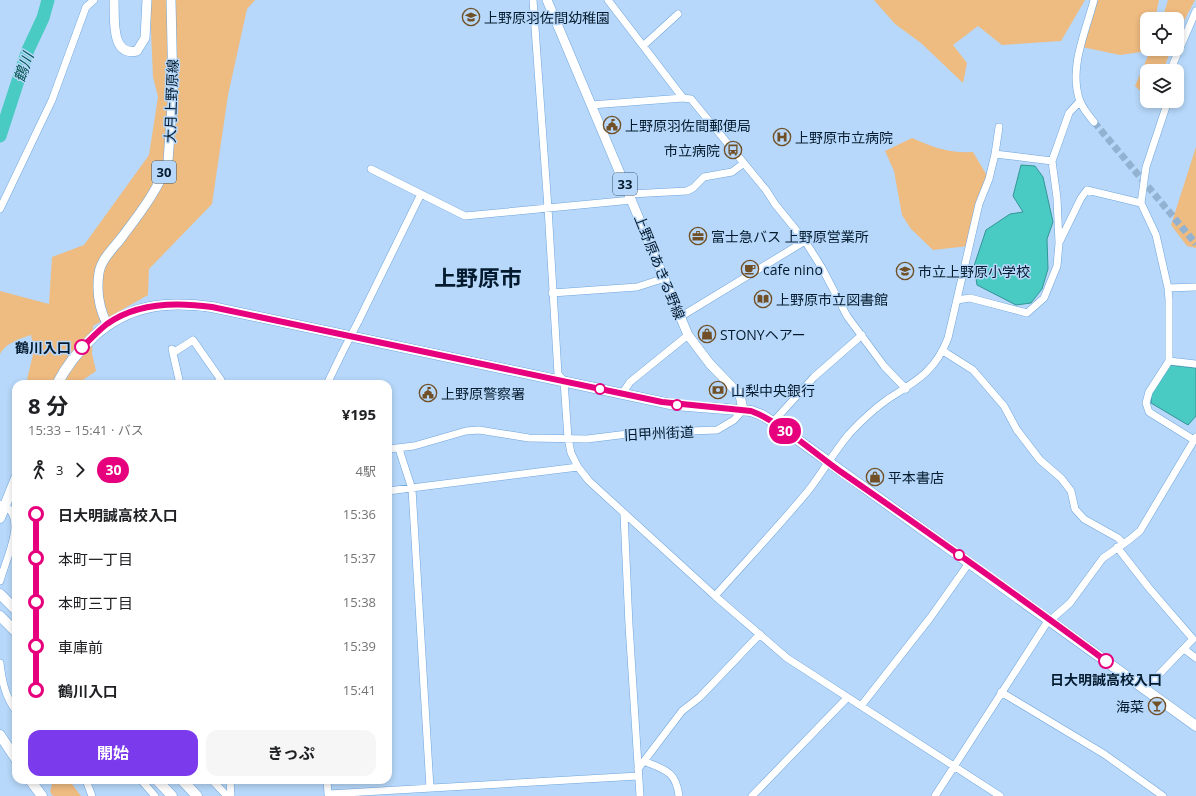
<!DOCTYPE html>
<html lang="ja">
<meta charset="utf-8">
<style>
body{margin:0;font-family:"Open Sans","Noto Sans JP",sans-serif;background:#f6f6f6;color:#202124;height:100vh;display:flex;flex-direction:column;font-size:15px;white-space:nowrap}
*{box-sizing:border-box;margin:0}
p{font-size:13px;color:#757577}
.icon{flex:none;width:22px;height:22px;fill:none;stroke:currentColor;stroke-width:2;stroke-linecap:round;stroke-linejoin:round}
.map{position:relative;flex:1;overflow:hidden}
.sheet{position:absolute;left:12px;top:380px;width:380px;height:404px;display:flex;flex-direction:column;background:#fff;border-radius:12px;box-shadow:0 2px 6px #0003}
.sheet>*{flex:none}
.badge{padding:0 8px;border-radius:13px;font-size:14px;line-height:26px}
.buttons{position:absolute;left:1140px;top:12px;display:grid;gap:8px}
.buttons a{display:grid;place-items:center;width:44px;height:44px;border-radius:8px;background:#fff;box-shadow:0 2px 6px #0003;font-size:20px}
.map>.badge{position:absolute;translate:-50% -50%;box-shadow:0 0 0 2px #fff}
.legs{display:flex;align-items:center;gap:6px;height:44px;padding:0 16px;font-size:13px}
.legs p{margin-inline-start:auto}
.headline{display:flex;align-items:center;justify-content:space-between;height:68px;padding:0 16px}
h1{font-size:22px;font-weight:700;line-height:30px}
.button{display:flex;gap:8px;margin-top:auto;padding:8px 16px}
.button a{flex:1;height:46px;border-radius:12px;background:#7c3aed;color:#fff;font-size:16px;font-weight:700;line-height:46px;text-align:center}
.button a+a{background:#f6f6f6;color:#202124}
ul{padding:0 16px;list-style:none}
li{display:flex;align-items:center;gap:14px;height:44px;font-size:15px}
li i{display:grid;place-items:center;width:6px;height:100%;margin:0 5px;background:currentColor}
li i::after{content:'';width:10px;height:10px;margin:-5px;border:3px solid;border-radius:50%;background:#fff}
li p{margin-inline-start:auto}
li:first-child i{background:linear-gradient(#0000 50%,currentColor 0)}
li:last-child i{background:linear-gradient(currentColor 50%,#0000 0)}
.map>svg:first-child{display:block}
</style>
<div class="map">
<svg width="1196" height="796" viewBox="0 0 1196 796">
<rect width="100%" height="100%" fill="#b7d8fa"/>
<path fill="#eebb81" d="M143 0H255L247 9 228 95 212 204 149 269 148 295 93 326 92 354 96 371 77 384H26L34 350 31 335C20 339 5 343 0 354V291L49 304 52 257 84 245 149 155 158 97 153 77 150 7Z
M874 0H1085L1061 41 1002 45 978 26 953 45 967 63 963 83 921 43 895 24Z
M1094 0H1159L1155 19H1147V42L1141 40V52L1120 55 1082 47Z
M1168 0H1195L1177 34V19H1162Z
M1151 49H1171L1163 71H1147V97L1135 86Z
M912 138C935 148 948 153 973 152L989 179 969 246 933 250 911 229 902 215 894 171 885 151Z
M1196 147V248L1187 246 1171 225Z
M53 780H69L81 796H53L50 792Z"/>
<path fill="#49cac2" stroke="#349596" d="M1021 165 1035 166 1043 177 1053 222 1047 239 1048 269 1042 289 1031 303 1016 305 977 285 974 266 986 230 1010 214 1023 212 1013 196Z
M1170 365 1196 368V416L1188 425 1151 403 1152 385Z"/>
<g fill="none" stroke-linecap="round" stroke-linejoin="round">
<path stroke="#49cac2" stroke-width="13" d="M0 136 28 50 43 18 48 0"/>
<path stroke="#93b2d1" stroke-width="7" stroke-dasharray="7 3.5" stroke-linecap="butt" d="M1094 122 1196 244"/>
<defs>
<path id="minor" d="M533 0 548 208 558 374 564 381 568 438 571 453 578 467 589 481 715 596 787 658 1000 796
M608 0 683 98 691 99 766 190 775 204 805 241 822 268 847 316 884 366 906 389
M1094 0C1086 31 1068 69 1080 101 1083 109 1089 116 1094 122
M643 46 678 14
M1170 71 1196 11
M1168 101 1146 167 1141 203 1156 235 1168 288 1169 300V361L1149 392 1146 403 1149 412 1194 440
M591 105 683 98
M995 154 1052 161
M371 169 465 216 632 200
M630 194 687 191 693 188 704 177 732 172 744 163
M0 209 52 100 86 7 94 0
M1060 241 1081 198 1087 190 1141 203
M1168 288 1196 287
M552 293 637 287 665 278
M957 300 970 298 1027 313 1044 298 1057 266 1059 243 1057 198 1052 161 1069 113 1080 101
M680 317 805 241
M358 322 421 194
M172 349 180 384
M943 351 973 370 1004 406 1017 430 1040 460 1061 478 1071 491 1075 509 1084 519 1118 538 1123 543
M173 353 193 340 221 380 215 384
M1169 361 1196 364
M327 384 342 353
M622 394 630 382 688 335
M773 422 814 377 862 335
M388 449 414 446 466 431 479 430 529 438 587 439 636 433 717 430 734 420 743 410
M399 449 412 489 430 788
M388 491 578 467
M0 504C31 513 5 560 0 581
M624 514 629 625 640 796
M1117 547 1149 588 1193 639 1145 689
M715 596C746 561 778 527 808 491 822 473 834 452 849 434 860 422 874 409 888 399 916 381 935 372 948 338L979 204 989 179 995 154 999 127
M1184 649 1196 658
M0 663C2 681 5 696 16 711
M1001 692 1104 754 1163 796
M861 706 930 618 969 563
M646 762C666 770 676 772 679 796
M638 769 682 711 700 697 760 634
M86 780 92 796
M141 780 155 796
M212 780 227 796
M230 780 231 796
M327 780 328 794 638 776
M752 796 847 698
M935 796 1046 624 1070 603 1103 558 1129 540 1140 531 1196 437"/>
<path id="major" d="M114 0C115 17 110 57 137 51L145 38 147 0
M547 0 688 335 710 364 740 395 743 410
M107 324C99 308 96 292 99 273 101 259 114 248 122 237 140 213 159 189 168 161L173 92 171 0"/>
<path id="highway" d="M57 384C67 365 78 351 94 336 130 304 166 301 212 307L675 405 751 411 762 415 773 422 1196 726
M0 518 16 478
M0 594 16 610
M0 616 16 632
M0 735 16 759
M30 780 42 796
M157 780 172 796
M182 780 197 796"/>
</defs>
<use href="#minor" stroke="#6fa5dc" stroke-width="8"/>
<use href="#major" stroke="#6fa5dc" stroke-width="10"/>
<use href="#highway" stroke="#6fa5dc" stroke-width="11"/>
<use href="#minor" stroke="#fff" stroke-width="7"/>
<use href="#major" stroke="#fff" stroke-width="9"/>
<use href="#highway" stroke="#fff" stroke-width="10"/>
<defs>
<path id="minor-bridge" d="M342 353 358 322"/>
</defs>
<use href="#minor-bridge" stroke="#6fa5dc" stroke-width="8" stroke-linecap="butt"/>
<use href="#minor-bridge" stroke="#fff" stroke-width="7"/>
</g>
<g fill="none" stroke-linecap="round" stroke-linejoin="round">
<defs>
<path id="line-1" d="M82 347C90 340 98 331 107 324 137 302 177 302 212 307L662 402 751 411C781 422 816 455 844 474 932 535 1020 597 1106 661"/>
</defs>
<use href="#line-1" stroke="#fff" stroke-width="9"/>
<use href="#line-1" stroke="#e6007e" stroke-width="6"/>
</g>
<defs>
<symbol id="school-ring" viewBox="-11 -11 22 22"><circle r="9.5" fill="#b7d8fa" stroke="#715027" stroke-width="1.5"/><path d="M0-5L7-2L0 1L-7-2ZM-4 1L0 2.5L4 1V4Q0 6-4 4Z" fill="#715027"/></symbol>
<symbol id="civic-ring" viewBox="-11 -11 22 22"><circle r="9.5" fill="#b7d8fa" stroke="#715027" stroke-width="1.5"/><path d="M-.6-6.5H3V-4.5H.6V-3L4-1V1h2V6H-6V1h2V-1L-.6-3ZM-1.2 2.5V6h2.4V2.5Z" fill="#715027"/></symbol>
<symbol id="hospital-ring" viewBox="-11 -11 22 22"><circle r="9.5" fill="#b7d8fa" stroke="#715027" stroke-width="1.5"/><path d="M-5-5h3v3.5h4V-5h3V5h-3V1.5h-4V5h-3Z" fill="#715027"/></symbol>
<symbol id="bus-ring" viewBox="-11 -11 22 22"><circle r="9.5" fill="#b7d8fa" stroke="#715027" stroke-width="1.5"/><path d="M-5-6H5V4H4V6H2V4H-2V6H-4V4H-5ZM-3.5-4V0h7V-4ZM-3.5 1.2v1.5H-2V1.2ZM2 1.2v1.5H3.5V1.2Z" fill="#715027"/></symbol>
<symbol id="office-ring" viewBox="-11 -11 22 22"><circle r="9.5" fill="#b7d8fa" stroke="#715027" stroke-width="1.5"/><path d="M-6-3h4V-5.5h4V-3h4V5H-6ZM-1-4.5V-3h2v-1.5ZM-6 0V1H6V0Z" fill="#715027"/></symbol>
<symbol id="cafe-ring" viewBox="-11 -11 22 22"><circle r="9.5" fill="#b7d8fa" stroke="#715027" stroke-width="1.5"/><path d="M-5.5-4.5H6V0H3Q3 3.5 0 3.5H-2.5Q-5.5 3.5-5.5 0ZM3-3.2v2h1.7v-2ZM-6 4.5H4V6H-6Z" fill="#715027"/></symbol>
<symbol id="library-ring" viewBox="-11 -11 22 22"><circle r="9.5" fill="#b7d8fa" stroke="#715027" stroke-width="1.5"/><path d="M-6-4Q-3-5.5-.7-3.5V5Q-3 3-6 4ZM6-4Q3-5.5 .7-3.5V5Q3 3 6 4Z" fill="#715027"/></symbol>
<symbol id="shop-ring" viewBox="-11 -11 22 22"><circle r="9.5" fill="#b7d8fa" stroke="#715027" stroke-width="1.5"/><path d="M-5-2.5h2.3a2.7 3.5 0 0 1 5.4 0H5L5.5 6h-11ZM-1.5-2.5h3a1.5 2.3 0 0 0-3 0Z" fill="#715027"/></symbol>
<symbol id="bank-ring" viewBox="-11 -11 22 22"><circle r="9.5" fill="#b7d8fa" stroke="#715027" stroke-width="1.5"/><path d="M-6-4H6V4H-6ZM0-2.3a2.3 2.3 0 1 0 0 4.6a2.3 2.3 0 1 0 0-4.6Z" fill="#715027"/></symbol>
<symbol id="bar-ring" viewBox="-11 -11 22 22"><circle r="9.5" fill="#b7d8fa" stroke="#715027" stroke-width="1.5"/><path d="M-6-5H6L.8 .8V4.5H3.5V6h-7V4.5H-.8V.8Z" fill="#715027"/></symbol>
</defs>
<g fill-rule="evenodd">
<use href="#school-ring" x="461" y="7" width="20" height="20"/>
<use href="#civic-ring" x="602" y="115" width="20" height="20"/>
<use href="#hospital-ring" x="772" y="127" width="20" height="20"/>
<use href="#bus-ring" x="723" y="140" width="20" height="20"/>
<use href="#office-ring" x="688" y="226" width="20" height="20"/>
<use href="#cafe-ring" x="740" y="259" width="20" height="20"/>
<use href="#school-ring" x="895" y="261" width="20" height="20"/>
<use href="#library-ring" x="753" y="289" width="20" height="20"/>
<use href="#shop-ring" x="697" y="324" width="20" height="20"/>
<use href="#bank-ring" x="708" y="380" width="20" height="20"/>
<use href="#civic-ring" x="418" y="383" width="20" height="20"/>
<use href="#shop-ring" x="865" y="467" width="20" height="20"/>
<use href="#bar-ring" x="1147" y="696" width="20" height="20"/>
</g>
<g fill="#fff" stroke="#e6007e" stroke-width="2">
<circle cx="82" cy="347" r="7"/>
<circle cx="600" cy="389" r="5"/>
<circle cx="677" cy="405" r="5"/>
<circle cx="959" cy="555" r="5"/>
<circle cx="1106" cy="661" r="7"/>
</g>
<g text-anchor="middle" dominant-baseline="central" stroke-width="3" stroke-linejoin="round" paint-order="stroke">
<g fill="#b7d8fa" stroke="#3a536b" stroke-width="1">
<rect x="152" y="161" width="24" height="22" rx="3"/>
<rect x="613" y="173" width="24" height="22" rx="3"/>
</g>
<g font-size="13" font-weight="bold" fill="#041a2e">
<text x="164" y="172">30</text>
<text x="625" y="184">33</text>
</g>
<g font-size="14" fill="#041a2e" stroke="#b7d8fa" text-anchor="start">
<text x="484" y="17">上野原羽佐間幼稚園</text>
<text x="625" y="125">上野原羽佐間郵便局</text>
<text x="795" y="137">上野原市立病院</text>
<text x="720" y="150" text-anchor="end">市立病院</text>
<text x="711" y="236">富士急バス 上野原営業所</text>
<text x="763" y="269">cafe nino</text>
<text x="918" y="271">市立上野原小学校</text>
<text x="776" y="299">上野原市立図書館</text>
<text x="720" y="334">STONYヘアー</text>
<text x="731" y="390">山梨中央銀行</text>
<text x="441" y="393">上野原警察署</text>
<text x="888" y="477">平本書店</text>
<text x="1144" y="706" text-anchor="end">海菜</text>
</g>
<g font-size="14" fill="#041a2e" stroke="#b7d8fa">
<text transform="translate(171 101) rotate(-88)">大月上野原線</text>
<text transform="translate(660 267) rotate(68)">上野原あきる野線</text>
<text transform="translate(659 433) rotate(-3)">旧甲州街道</text>
</g>
<g font-size="14" font-weight="bold" fill="#041a2e" stroke="#b7d8fa" text-anchor="end">
<text x="71" y="347">鶴川入口</text>
<text x="1106" y="679" text-anchor="middle">日大明誠高校入口</text>
</g>
<g font-size="15" font-style="italic" fill="#03534f" stroke="#b7d8fa">
<text transform="translate(23 67) rotate(-71)">鶴川</text>
</g>
<g font-size="22" font-weight="bold" fill="#041a2e" stroke="#b7d8fa">
<text x="478" y="277">上野原市</text>
</g>
</g>
</svg>
<div class="buttons">
<a><svg class="icon" aria-label="locate" viewBox="0 0 24 24"><circle cx="12" cy="12" r="6"/><path d="M12 2v4M12 18v4M2 12h4M18 12h4"/></svg></a>
<a><svg class="icon" aria-label="layers" viewBox="0 0 24 24"><path d="M12 4l9 5-9 5-9-5zM3 14l9 5 9-5"/></svg></a>
</div>
<b class="badge" style="left:785px;top:431px;background:#e6007e;color:#fff">30</b>
<section class="sheet">
<div class="headline"><div><h1>8 分</h1><p>15:33 – 15:41 · バス</p></div><b>¥195</b></div>
<div class="legs"><svg class="icon" aria-label="walk" viewBox="0 0 24 24"><circle cx="13" cy="4" r="2"/><path d="M13 8l-2 6 4 7M11 14l-3 7M7 12l3-4h3l4 4"/></svg>3<svg class="icon" aria-label="forward" viewBox="0 0 24 24"><path d="M9 5l7 7-7 7"/></svg><b class="badge" style="background:#e6007e;color:#fff">30</b><p>4駅</p></div>
<ul>
<li><i style="color:#e6007e"></i><b>日大明誠高校入口</b><p>15:36</p></li>
<li><i style="color:#e6007e"></i><span>本町一丁目</span><p>15:37</p></li>
<li><i style="color:#e6007e"></i><span>本町三丁目</span><p>15:38</p></li>
<li><i style="color:#e6007e"></i><span>車庫前</span><p>15:39</p></li>
<li><i style="color:#e6007e"></i><b>鶴川入口</b><p>15:41</p></li>
</ul>
<div class="button"><a>開始</a><a>きっぷ</a></div>
</section>
</div>
